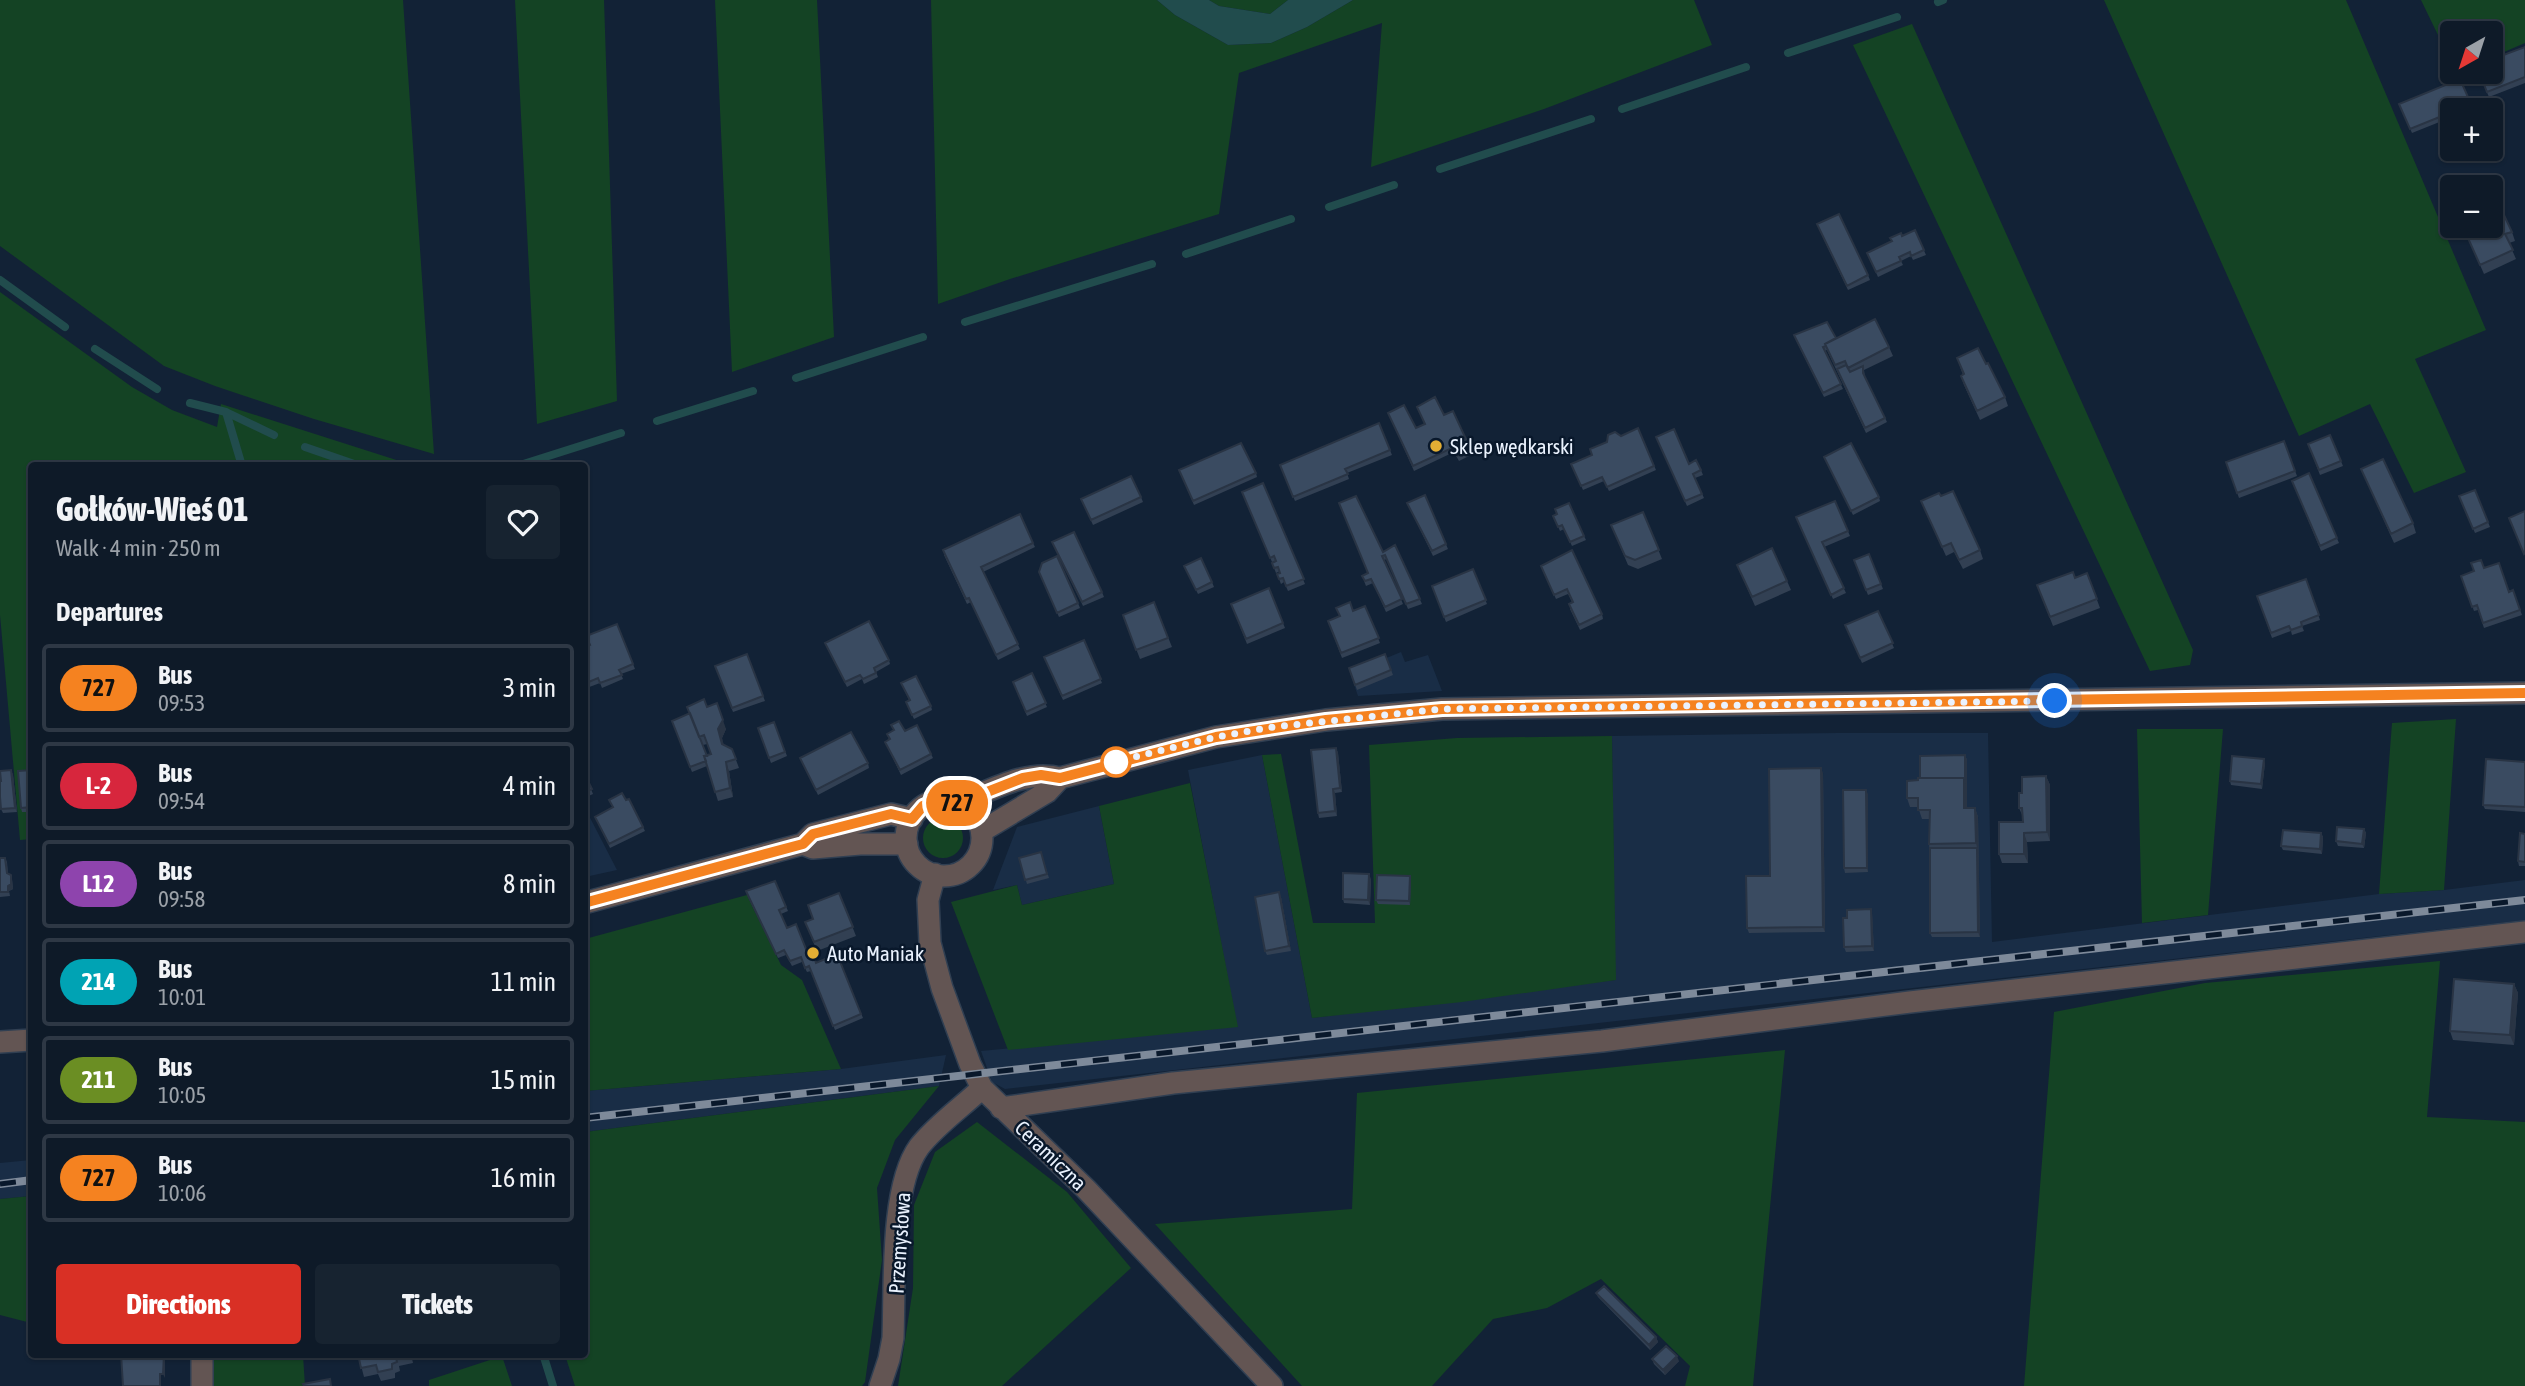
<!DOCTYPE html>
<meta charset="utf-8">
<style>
body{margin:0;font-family:"Asap Condensed",sans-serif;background:#172330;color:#f1f3f6;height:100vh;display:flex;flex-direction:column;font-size:26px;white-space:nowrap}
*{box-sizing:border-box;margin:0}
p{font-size:23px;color:#9ba1a8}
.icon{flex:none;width:38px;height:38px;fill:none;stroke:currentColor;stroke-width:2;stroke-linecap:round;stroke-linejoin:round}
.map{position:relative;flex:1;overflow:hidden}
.drawer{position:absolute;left:28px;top:462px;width:560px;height:896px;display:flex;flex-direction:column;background:#0e1a28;border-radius:7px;box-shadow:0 2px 5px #0004,0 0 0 2px #2e3845}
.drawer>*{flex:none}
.badge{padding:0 14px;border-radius:23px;font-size:24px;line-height:46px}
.needle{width:46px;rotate:219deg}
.fabs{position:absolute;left:2440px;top:21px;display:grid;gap:14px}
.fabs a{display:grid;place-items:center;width:63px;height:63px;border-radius:7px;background:#0e1a28;box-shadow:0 2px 5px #0004,0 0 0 2px #2e3845;font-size:35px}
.you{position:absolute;width:35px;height:35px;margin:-18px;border:5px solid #fff;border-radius:50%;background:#1a73e8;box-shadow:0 0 0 10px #1a73e833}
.map>.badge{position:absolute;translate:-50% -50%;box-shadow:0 0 0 4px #fff}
h2{padding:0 28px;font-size:26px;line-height:63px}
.round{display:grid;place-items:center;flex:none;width:74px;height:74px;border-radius:7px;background:#172330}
.headline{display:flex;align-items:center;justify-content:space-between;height:119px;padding:0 28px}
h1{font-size:33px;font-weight:800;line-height:52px}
.action{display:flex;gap:14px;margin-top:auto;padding:14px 28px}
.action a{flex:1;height:80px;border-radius:7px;background:#d93025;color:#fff;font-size:28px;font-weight:800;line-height:80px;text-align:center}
.action a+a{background:#172330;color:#f1f3f6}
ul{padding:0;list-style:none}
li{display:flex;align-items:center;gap:21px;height:88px;margin:0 14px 10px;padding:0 14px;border:4px solid #2e3845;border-radius:7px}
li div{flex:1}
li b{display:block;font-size:26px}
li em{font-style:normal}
li .badge{min-width:77px;font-weight:700;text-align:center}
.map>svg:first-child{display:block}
</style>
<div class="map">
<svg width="2525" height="1386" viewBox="0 0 2525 1386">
<rect width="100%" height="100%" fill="#122236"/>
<path fill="#192d46" d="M1401 652 1405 662 1428 655 1442 691 1358 696 1350 673Z
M1839 733H1988L1992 942 2379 894 2444 890 2525 880V920L1005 1089 992 1082 981 1051 1237 1026 1188 770 1262 755 1312 1018 1615 980 1612 736Z
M1099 806 1114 884 1022 905 1017 885 993 890 1017 827Z
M584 808H585L617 870 585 877Z
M946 1055 939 1086 585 1132 584 1091 841 1069Z
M31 1160V1196L0 1199V1163Z"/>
<path fill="#144324" d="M0 0H403L434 454 314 419 215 386 164 366 0 246Z
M515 0H604L617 401 537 424Z
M715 0H817L834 337 732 372Z
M931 0H1157L1175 15 1228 45 1271 43 1307 27 1353 0H1694L1712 45 1544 109 1371 167 1382 23 1239 73 1219 214 1010 279 938 304Z
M1209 0H1288L1270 14 1219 6Z
M2104 0H2346L2486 330 2415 359 2466 472 2414 493 2370 404 2299 436Z
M2421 0H2525V43L2490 58V33H2452V64Z
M1912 24 2193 650 2190 665 2150 671 1853 45Z
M0 292 132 387 172 410 217 427 221 404 412 465 32 466V839L20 840 0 615Z
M2456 719 2444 890 2379 894 2392 723Z
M2137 729H2223L2208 915 2142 923Z
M1612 736 1616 980 1462 1002 1312 1018 1262 755 1281 754 1313 923H1375L1369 745 1457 738Z
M1190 783 1238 1027 1008 1050 951 902 1017 885 1022 905 1114 884 1099 806Z
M923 838a20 20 0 1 1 40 0a20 20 0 1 1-40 0Z
M747 895 781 965 802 980 841 1069 585 1091V939Z
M2440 961 2427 1117 2525 1122V1386H2024L2054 1012 2205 983Z
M1785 1050 1753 1386H1685L1690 1366 1601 1279 1547 1308 1493 1319 1432 1386H1302L1155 1224 1352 1209 1357 1093Z
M939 1086 895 1140 877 1188 882 1260 865 1382 862 1386H575L565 1355 584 1354 585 1132Z
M977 1122 1067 1192 1131 1268 1002 1386H898L913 1288 914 1205 935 1152Z
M31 1196H32L31 1323 0 1315V1199Z
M214 1355H303L305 1386H214Z
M502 1356 512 1386H429V1380Z"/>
<path fill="#214c4d" d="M1157 0H1209L1219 6 1270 14 1288 0H1353L1307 27 1271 43 1228 45 1175 15Z"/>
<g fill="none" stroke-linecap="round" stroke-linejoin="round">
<path stroke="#214c4d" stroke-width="8" d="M1938 2 1943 0
M1788 53 1897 17
M1622 109 1746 67
M1440 169 1591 119
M1329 207 1394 185
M1186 254 1291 219
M0 280 65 327
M965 322 1152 264
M95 349 157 389
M796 378 923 337
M190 403 226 412 274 435
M226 412 242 466
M657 421 753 391
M305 447 360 466
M517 466 621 433
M543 1354 553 1386"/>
<defs>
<path id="minor" d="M906 838a38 38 0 1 1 76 0a38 38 0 1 1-76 0Z
M959 803C990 791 1026 769 1060 778L1216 737 1326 720 1442 709 2525 693
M982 831 1047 792 1060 778
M803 844 813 848 860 844H907
M935 874 928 900 930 943 942 988 970 1064 982 1088 1086 1189 1272 1386
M584 903 803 844 813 834 891 814 912 819
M0 1042 32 1040
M1001 1108 1173 1083 1602 1041 1910 1002 2525 932
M202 1354V1386
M880 1386 889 1359 893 1338C895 1287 890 1187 919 1147 936 1125 962 1107 982 1088"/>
</defs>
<use href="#minor" stroke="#303f52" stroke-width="24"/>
<use href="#minor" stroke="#635553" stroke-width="21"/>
<defs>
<path id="rail" d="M584 1118 2525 900
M0 1184 32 1180"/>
</defs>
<use href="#rail" stroke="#7e8a9a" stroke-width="8"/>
<use href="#rail" stroke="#09182b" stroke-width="5" stroke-dasharray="16" stroke-linecap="butt"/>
</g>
<path fill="#324053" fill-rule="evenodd" d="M2525 47V83L2489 97 2478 72Z
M2460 79 2472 109 2469 110H2452V117L2412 133 2399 104Z
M1819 229 1868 275 1870 280 1848 290Z
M2464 229 2512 232 2515 241 2509 243 2516 259 2484 274Z
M1915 230 1926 255 1913 260 1911 256 1901 261 1903 265 1878 277 1867 253Z
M1836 338 1889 347 1893 356 1864 370 1865 377 1887 422 1866 433 1827 350 1825 351 1843 389 1824 397 1796 340Z
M1957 358 2005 397 2008 406 1980 420 1964 385 1961 376 1963 375Z
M1417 407 1444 415 1471 450 1473 454 1459 461 1454 452 1414 471 1390 417 1416 428 1425 424Z
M1379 423 1392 455 1347 473 1349 479 1295 501 1280 465Z
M1638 428 1656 470 1609 491 1604 481 1583 490 1571 464 1592 455 1621 436Z
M2330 435 2343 466 2320 475 2308 444Z
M1656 437 1689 464 1701 470 1703 475 1695 478 1704 498 1687 506Z
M2284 441 2297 476 2239 498 2226 462Z
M1824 457 1879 497 1880 501 1853 515Z
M2361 469 2413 523 2416 533 2394 543Z
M1179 470 1256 473 1257 477 1194 505Z
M2309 473 2339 543 2321 551 2292 481Z
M1263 483 1305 584 1288 591 1284 582 1281 584 1277 574 1280 573V571L1276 573 1272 563 1276 561 1272 562 1242 492Z
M2475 490 2490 527 2475 533 2459 496Z
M1425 495 1448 549 1433 556 1407 503Z
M1941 496 1980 550 1983 559 1963 569 1954 552 1946 556 1921 501Z
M1141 497 1143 502 1093 525 1081 499Z
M1835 501 1850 536 1824 547 1846 593 1833 599 1796 517Z
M1643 512 1662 559 1638 569 1628 565 1611 525Z
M1555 520 1584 536 1586 540 1572 546 1564 529 1560 531Z
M1052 542 1102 592 1104 597 1083 606Z
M1033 543 1035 547 983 572 1020 649 998 660 971 602 967 604 944 555Z
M1395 545 1422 604 1408 609 1387 559 1384 560 1403 604 1386 612 1373 583 1366 586 1364 581 1383 552Z
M1869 554 1883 589 1868 595 1854 560Z
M1737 565 1787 581 1791 590 1755 606Z
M1184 566 1212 582 1214 587 1198 594Z
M1541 566 1602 614 1603 619 1580 630 1570 609 1572 602 1568 594 1556 599Z
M2484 568 2509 592 2513 590 2522 615 2484 628 2478 610 2474 611 2461 576Z
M1473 569 1487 604 1446 622 1432 586Z
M1039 572 1078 603 1080 608 1059 617Z
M2087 573 2100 608 2053 626 2037 585 2075 578Z
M2306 579 2320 620 2302 626 2304 631 2292 635 2291 631 2272 638 2257 596Z
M1269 588 1285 628 1247 644 1231 604Z
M1154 602 1172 647 1140 659 1123 615Z
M1365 606 1380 643 1342 658 1328 621Z
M1878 611 1894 648 1862 663 1845 625Z
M617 624 635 669 621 674 623 679 602 688 600 683 584 689V647L589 645Z
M1084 640 1102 683 1063 700 1044 657Z
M825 643 889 660 890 664 876 672 878 677 864 684 862 679 847 687Z
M747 654 765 701 733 712 715 666Z
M1385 654 1393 675 1357 690 1349 668Z
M1032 673 1047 707 1027 716 1013 682Z
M901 683 931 706 932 710 914 719 906 702 909 700Z
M707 707 726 729 722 738 723 745 732 749 739 768 729 771 733 797 718 801 707 766 692 772 672 721ZM707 744 711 754 707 756 703 745Z
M774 722 787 756 771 763 758 728Z
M891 725 905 731 931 754 933 758 901 775 885 742 889 740 887 734 894 731Z
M1336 748 1338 753 1342 792 1335 793 1337 816 1319 818 1318 813Z
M1965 755 1967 760V808H1975L1978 817 1980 937H1932L1930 933 1929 819H1922L1918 807H1910L1907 798 1918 780Z
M800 758 868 763 869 768 818 795Z
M2525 762V812L2485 809 2483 805Z
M2265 763 2262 789 2231 785 2230 781Z
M11 770 13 775 17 812 3 813 1 809V781Z
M32 770V812H22L21 808Z
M1823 773 1825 932 1749 933 1747 928 1770 876Z
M2046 776 2050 785V841L2027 842 2028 863H2002L1999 854 2023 822V817L2019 808 2022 793Z
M584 777H586L593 794 584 798Z
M1868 794V872L1845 873 1844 868Z
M595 817 643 827 645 831 610 848Z
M2364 829 2366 833 2364 848 2338 846 2336 841Z
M2321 833 2323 837 2322 854 2283 850 2281 846Z
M2525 834V866H2519L2518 861Z
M1041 852 1049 878 1027 884 1019 858Z
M0 858H5L7 862 8 874 11 875 12 879 13 889 9 891 10 896 0 897Z
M1410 876 1411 880 1410 905 1378 904 1376 900Z
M1371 879 1370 905 1344 903 1343 899Z
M775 881 788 911 781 914 787 928 816 963 837 954 863 1018 835 1030 811 971 807 972 802 962 792 966 786 955 778 958 747 895Z
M839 893 856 936 817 951 805 922 813 919Z
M1281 897 1291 951 1267 955 1265 951Z
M1871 909 1872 913 1874 951 1846 952 1844 947 1847 918Z
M2514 984 2518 993 2514 1045 2453 1040 2450 1031Z
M1596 1293 1656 1337 1658 1342 1650 1350 1598 1297Z
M358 1354H411L413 1363 399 1366 400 1371 395 1373V1378L381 1381 378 1374 364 1377Z
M1652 1359 1679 1361 1665 1375 1654 1364Z"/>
<path fill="#293444" d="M717 703 726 729 722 738 726 753 718 729Z
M1336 748 1338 753 1342 792 1340 788Z
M1965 755 1967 760V817L1964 808Z
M2264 759 2265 763 2262 789 2261 784Z
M726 762 729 771 733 797 730 788Z
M1821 768 1823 773 1825 932 1823 927Z
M11 770 13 775 17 812 15 808Z
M2046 776 2050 785V841L2047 832Z
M1333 789 1335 793 1337 816 1335 811Z
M1866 790 1868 794V872L1867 868Z
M1975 808 1978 817 1980 937 1978 932 1977 848 1976 843Z
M2364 829 2366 833 2364 848 2362 844Z
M2024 833 2027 842 2028 863 2024 854Z
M2321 833 2323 837 2322 854 2320 849Z
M1369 874 1371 879 1370 905 1368 900Z
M11 875 12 879 13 889 9 891 10 896 8 886Z
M1410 876 1411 880 1410 905 1409 901Z
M1279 892 1281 897 1291 951 1289 946Z
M1871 909 1872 913 1874 951 1872 946Z
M2514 984 2518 993 2514 1045 2510 1035Z
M1656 1337 1658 1342 1650 1350 1649 1345Z
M164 1354 165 1356V1378L163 1374Z
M1677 1356 1679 1361 1665 1375 1663 1370Z"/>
<path fill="#3a4b61" stroke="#293444" stroke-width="2" d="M2525 47V77L2487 92 2479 72H2490V60Z
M2460 79 2471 104 2456 110H2452V112L2410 129 2399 104Z
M2503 213 2512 232 2505 234 2513 250 2480 265 2464 229 2472 226H2490V218Z
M1839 214 1868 275 1847 286 1817 224Z
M1915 230 1924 250 1911 256 1910 252 1899 257 1901 261 1876 272 1867 253 1892 241 1890 238 1901 233 1902 236Z
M1875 319 1889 347 1848 368 1845 361 1835 365 1825 344Z
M1827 322 1836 338 1825 344 1826 346 1823 347 1841 384 1823 393 1794 335Z
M1978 348 1986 364 1988 363 2005 397 1977 411 1961 376 1964 374 1957 358Z
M1846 365 1850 372 1863 366V373L1885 418 1865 428 1837 369Z
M1435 397 1444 415 1453 411 1471 450 1457 456 1452 448 1413 466 1388 413 1404 405 1416 428 1425 424 1417 407Z
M1379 423 1390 450 1345 469 1348 474 1293 497 1280 465Z
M1638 428 1654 466 1607 487 1602 477 1581 486 1571 464 1592 455 1590 449 1607 442 1608 435 1615 432 1621 436Z
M1674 429 1689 464 1696 460 1701 470 1693 474 1702 494 1685 501 1656 437Z
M2330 435 2341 461 2319 470 2308 444Z
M2284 441 2295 471 2237 493 2226 462Z
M1241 443 1256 473 1193 501 1179 470Z
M1851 443 1879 497 1851 511 1824 457Z
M2383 459 2413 523 2391 534 2361 469Z
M2309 473 2337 538 2320 546 2292 481Z
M1131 476 1141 497 1091 520 1081 499Z
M1263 483 1304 579 1286 586 1283 578 1279 579 1277 574 1280 573 1278 567 1274 568 1272 563 1276 561 1274 556 1270 558 1242 492Z
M2475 490 2488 522 2473 529 2459 496Z
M1953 491 1980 550 1959 560 1951 543 1942 547 1921 501 1939 493 1941 496Z
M1425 495 1446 544 1432 551 1407 503Z
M1356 496 1383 552 1395 545 1420 599 1406 604 1385 555 1382 556 1402 599 1385 607 1371 579 1365 581 1362 576 1368 573 1339 503Z
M1835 501 1848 531 1822 542 1844 588 1831 595 1796 517Z
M1569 503 1584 536 1570 542 1562 525 1558 527 1553 516 1557 514 1555 509Z
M2525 511V553L2524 554 2509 518Z
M1643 512 1659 550 1635 560 1625 556 1611 525Z
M1020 514 1033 543 981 567 1018 644 996 655 969 598 966 599 943 550Z
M1074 532 1102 592 1082 602 1052 542Z
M1772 548 1787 581 1752 597 1737 565Z
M1572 550 1602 614 1579 625 1569 604 1573 602 1567 589 1554 595 1541 566Z
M1869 554 1881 584 1866 590 1854 560Z
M1057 556 1078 603 1057 613 1039 572 1042 563Z
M1201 558 1212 582 1196 590 1184 566Z
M2481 560 2484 568 2499 563 2509 592 2513 590 2520 610 2483 623 2477 605 2472 607 2461 576 2474 571 2471 563Z
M1473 569 1486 600 1444 617 1432 586Z
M2073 572 2075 578 2087 573 2097 599 2050 617 2037 585Z
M2306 579 2319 615 2301 622 2302 626 2291 630 2289 626 2271 633 2257 596Z
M1269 588 1283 623 1246 639 1231 604Z
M1154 602 1168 638 1136 650 1123 615Z
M1350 602 1353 611 1365 606 1379 638 1341 653 1328 621 1340 616 1336 608Z
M1878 611 1893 643 1860 658 1845 625Z
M869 621 889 660 874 668 876 673 863 679 860 675 845 682 825 643Z
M617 624 633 664 619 670 622 675 600 683 598 678 584 684V647L590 645 586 636Z
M1084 640 1101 679 1062 696 1044 657Z
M747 654 763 696 732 708 715 666Z
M1385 654 1391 670 1355 685 1349 668Z
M1032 673 1046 703 1026 712 1013 682Z
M916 676 931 706 912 715 906 702 910 700 901 683Z
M704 699 707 707 717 703 723 720 718 729 722 744 732 749 736 759 726 762 730 788 715 792 704 756 711 754 704 735 699 737 687 707Z
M690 713 707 756H704L706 761 690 767 672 721Z
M899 721 905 731 917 725 931 754 900 770 885 742 890 739 887 734 894 730 891 725Z
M774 722 785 752 769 758 758 728Z
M851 732 868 763 816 790 800 758Z
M1336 748 1340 788 1333 789 1335 811 1318 813 1311 750Z
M1965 755V783L1964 778H1920V756Z
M2232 756 2264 759 2261 784 2230 781Z
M2486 759 2525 762V807L2483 805Z
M1821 768 1823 927 1747 928 1746 876H1770L1769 769Z
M11 770 15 808 1 809 0 797V781H1L0 771Z
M32 770V807L21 808 18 771Z
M2046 776 2047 832 2024 833V854H1999V822H2023L2022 808H2019V793H2022V777Z
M584 777H586L592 789 584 793Z
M1918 778H1964V808H1975L1976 843 1929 844 1930 810H1918V798H1907V781L1918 780Z
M1843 790H1866L1867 868H1844Z
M622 793 626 800 629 799 643 827 609 844 595 817 613 807 609 800Z
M2337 827 2364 829 2362 844 2336 841Z
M2283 830 2321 833 2320 849 2281 846Z
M2520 833 2525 834V862L2518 861Z
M1930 848H1977L1978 932 1930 933Z
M1041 852 1047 874 1025 880 1019 858Z
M0 858H5L7 873 11 875V884L8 886V892H0Z
M1343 873 1369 874 1368 900 1343 899Z
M1377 875 1410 876 1409 901 1376 900Z
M775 881 786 907 779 910 787 928 796 924 808 954 812 952 816 963 837 954 861 1014 833 1026 809 966 805 968 801 957 790 961 784 950 776 954 746 891Z
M1279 892 1289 946 1265 951 1255 897Z
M839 893 853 927 814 942 805 922 813 919 808 905Z
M1871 909 1872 946 1844 947 1843 918H1847V910Z
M2454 979 2514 984 2510 1035 2450 1031Z
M1604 1286 1656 1337 1649 1345 1596 1293Z
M1666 1346 1677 1356 1663 1370 1652 1359Z
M121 1354H164L163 1374H160V1386H123Z
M358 1354H407L396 1357 397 1362 392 1364V1369L378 1372 376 1365 361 1368Z
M330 1379 331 1386H304L303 1384Z"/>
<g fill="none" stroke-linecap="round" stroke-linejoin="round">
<defs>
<path id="line" d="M584 903 803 844 813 834 891 814 912 819 923 806 933 802 946 800 959 803 1023 778 1041 775 1060 778 1216 737 1326 720 1442 709 2525 693"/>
</defs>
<use href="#line" stroke="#fff" stroke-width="16"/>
<use href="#line" stroke="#f58220" stroke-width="10"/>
<path stroke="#eaf2fe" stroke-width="7" stroke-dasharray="0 12.6" d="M1116 762H1114L1216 737 1273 727 1442 709 2055 701"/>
</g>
<g fill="#e3ae34" stroke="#09182b" stroke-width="2.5">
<circle cx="1436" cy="446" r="7"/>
<circle cx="813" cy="953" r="7"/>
</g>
<circle fill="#fff" stroke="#f58220" stroke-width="3.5" cx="1116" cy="762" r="14"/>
<g text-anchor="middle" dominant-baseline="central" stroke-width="5" stroke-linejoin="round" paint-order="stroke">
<g font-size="21" fill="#eaf2fe" stroke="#09182b" text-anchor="start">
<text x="1450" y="446">Sklep wędkarski</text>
<text x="827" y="953">Auto Maniak</text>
</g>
<g font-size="21" fill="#eaf2fe" stroke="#09182b">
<text transform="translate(1051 1155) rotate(44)">Ceramiczna</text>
<text transform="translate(899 1243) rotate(-86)">Przemysłowa</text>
</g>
</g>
</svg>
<div class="fabs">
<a><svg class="needle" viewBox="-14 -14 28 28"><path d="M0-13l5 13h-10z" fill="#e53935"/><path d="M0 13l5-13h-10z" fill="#9ba1a8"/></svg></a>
<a>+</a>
<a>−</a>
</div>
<div class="you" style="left:2055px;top:701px"></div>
<b class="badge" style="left:957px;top:803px;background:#f58220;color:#111">727</b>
<section class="drawer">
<div class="headline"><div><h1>Gołków-Wieś 01</h1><p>Walk · 4 min · 250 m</p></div><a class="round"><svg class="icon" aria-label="heart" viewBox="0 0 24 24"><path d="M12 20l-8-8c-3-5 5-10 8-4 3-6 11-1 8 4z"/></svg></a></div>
<h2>Departures</h2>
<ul>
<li><span class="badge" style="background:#f58220;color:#111">727</span><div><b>Bus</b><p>09:53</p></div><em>3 min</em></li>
<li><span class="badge" style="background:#d7263d;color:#fff">L-2</span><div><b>Bus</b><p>09:54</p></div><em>4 min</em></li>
<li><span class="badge" style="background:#8e44ad;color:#fff">L12</span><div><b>Bus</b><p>09:58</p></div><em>8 min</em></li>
<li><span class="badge" style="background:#00a3b4;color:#fff">214</span><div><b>Bus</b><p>10:01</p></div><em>11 min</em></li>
<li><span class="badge" style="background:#6b8e23;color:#fff">211</span><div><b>Bus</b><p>10:05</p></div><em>15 min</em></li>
<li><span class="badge" style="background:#f58220;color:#111">727</span><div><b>Bus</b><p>10:06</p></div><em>16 min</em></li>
</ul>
<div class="action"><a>Directions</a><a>Tickets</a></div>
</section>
</div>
